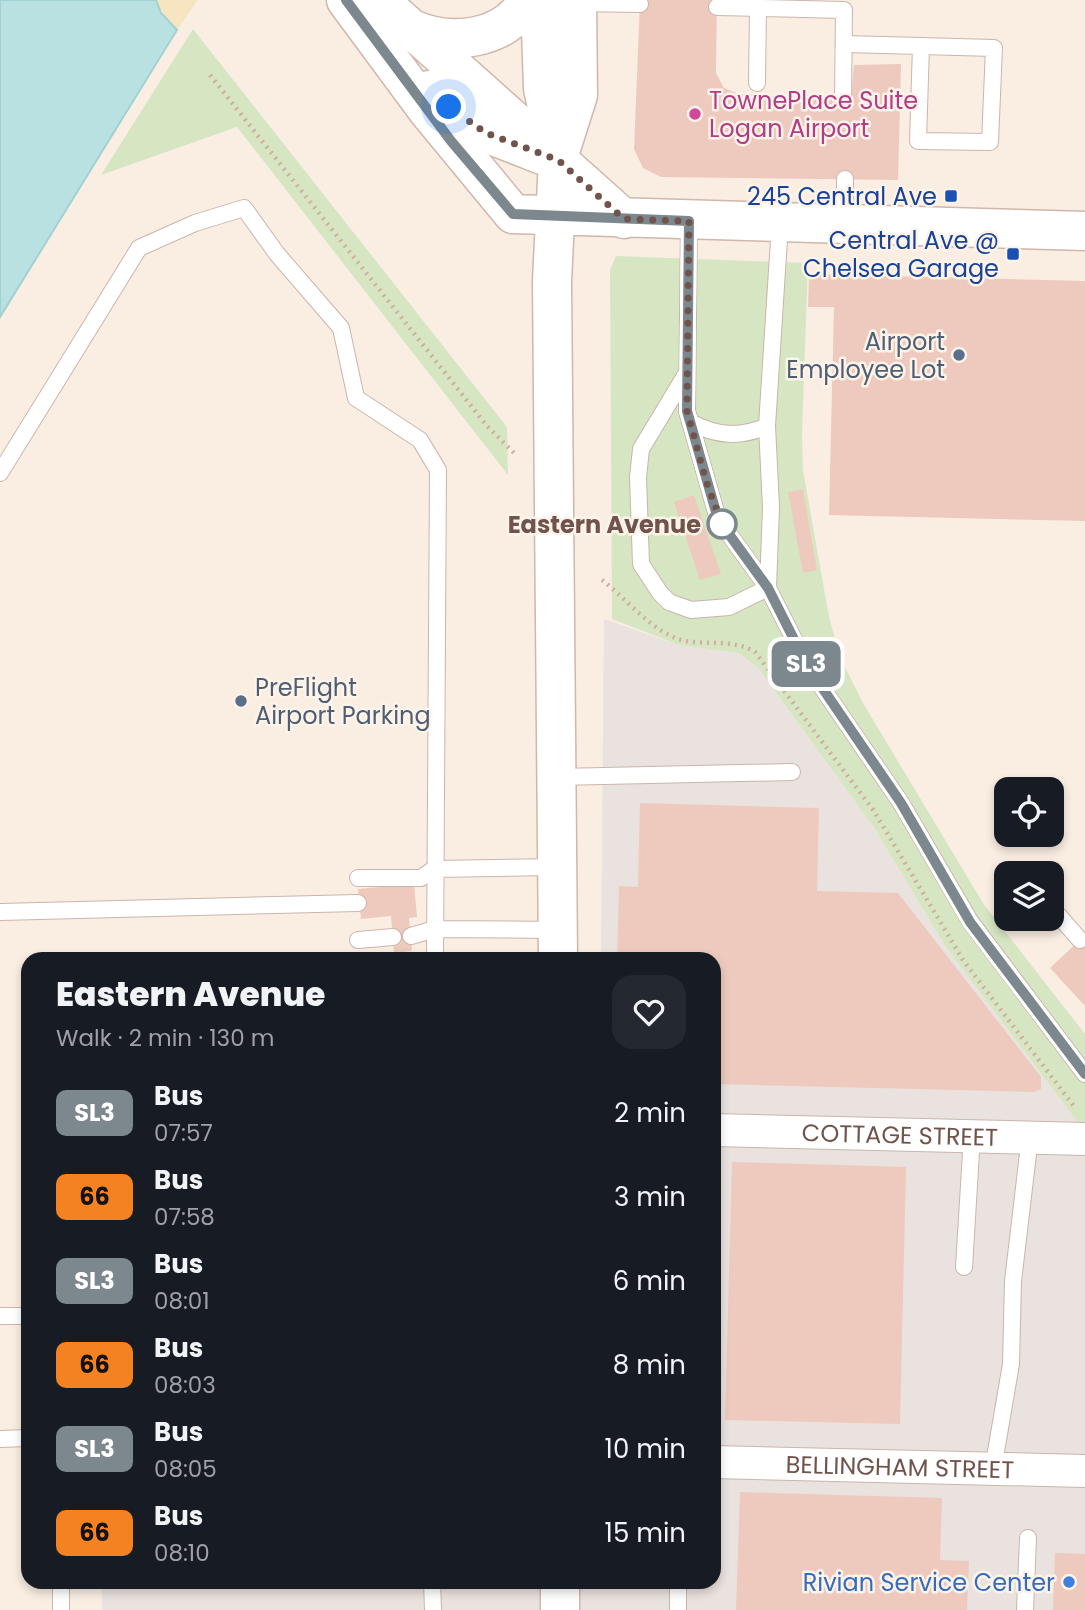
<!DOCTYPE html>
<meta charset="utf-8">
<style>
body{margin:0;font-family:Poppins,sans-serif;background:#242831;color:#f1f3f6;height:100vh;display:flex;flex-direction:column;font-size:26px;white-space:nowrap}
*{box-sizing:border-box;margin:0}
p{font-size:23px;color:#9ea1a6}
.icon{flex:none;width:38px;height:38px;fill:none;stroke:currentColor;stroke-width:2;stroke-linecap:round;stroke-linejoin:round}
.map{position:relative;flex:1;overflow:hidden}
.sheet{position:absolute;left:21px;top:952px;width:700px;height:637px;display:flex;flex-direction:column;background:#171b24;border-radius:21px;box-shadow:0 4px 10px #0003}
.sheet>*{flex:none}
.badge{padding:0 14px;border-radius:10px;font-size:24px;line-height:46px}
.tools{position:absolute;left:994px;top:777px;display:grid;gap:14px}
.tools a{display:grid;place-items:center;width:70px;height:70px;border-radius:14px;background:#171b24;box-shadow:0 4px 10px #0003;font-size:35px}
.you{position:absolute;width:35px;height:35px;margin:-18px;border:5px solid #fff;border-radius:50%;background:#1a73e8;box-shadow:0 0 0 10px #1a73e833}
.map>.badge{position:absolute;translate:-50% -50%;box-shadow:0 0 0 4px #fff}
.round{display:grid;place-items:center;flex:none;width:74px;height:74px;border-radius:21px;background:#242831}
.head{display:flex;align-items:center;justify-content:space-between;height:119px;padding:0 35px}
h1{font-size:33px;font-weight:800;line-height:52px}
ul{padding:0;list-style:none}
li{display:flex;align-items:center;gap:21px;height:84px;padding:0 35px}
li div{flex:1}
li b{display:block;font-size:26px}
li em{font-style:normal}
li .badge{min-width:77px;font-weight:700;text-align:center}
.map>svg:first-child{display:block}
</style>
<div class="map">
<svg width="1085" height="1610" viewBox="0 0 1085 1610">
<rect width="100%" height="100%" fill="#faeee3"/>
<path fill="#eae2de" d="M604 619 679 645 739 653 758 668 875 829 945 946 1085 1132V1610H102V1582H714V959H601Z"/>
<path fill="#d6e6c3" d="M193 29 507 427 508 475 237 127 101 175Z
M616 256 808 263 802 434 803 470 829 617 840 657 863 703 983 903 1085 1034V1132L945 946 875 829 758 668 739 653 679 645 612 619 610 270Z"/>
<path fill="#f7e4c1" d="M156 0H198L177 30 161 13Z"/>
<path fill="#bae1e2" stroke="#a1d1d2" stroke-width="2" d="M0 0H156L161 13 177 30 0 317Z"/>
<path fill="#edcabd" d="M640 0H717L716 73 724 88 739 94 851 101 854 65 901 64 898 180 661 177 643 168 634 149Z
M809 274 1085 281V521L829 515 834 307H808Z
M803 489 817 570 803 573 788 492Z
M694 495 721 574 700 580 674 502Z
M640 803 819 808 817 891 898 893 1041 1077V1089L1034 1092 714 1084V959H617L619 886 638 887Z
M414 884 417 917 409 918 412 951 394 953 391 916 361 919 358 889Z
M1085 935V1006L1050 968Z
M732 1162 906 1167 900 1424 725 1420Z
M740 1492 942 1498 940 1560 969 1561 967 1610H736Z
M1055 1553 1085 1554V1610H1053Z"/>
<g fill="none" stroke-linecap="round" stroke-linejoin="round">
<defs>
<path id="lane" d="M577 3 640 4
M717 7 844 10 843 101
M844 44 921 46
M921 46 994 48 990 142 918 141Z
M757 83 758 8
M689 221 687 411 718 519 768 588 808 667 901 803 970 921 1085 1074
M845 225V179
M685 376 641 449 638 477 641 564 660 593 669 602 691 610 729 607 768 588
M690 422C716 436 740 438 767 426
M0 473 139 248 195 223 244 208 277 254 341 328 356 398 420 440 438 470 435 959
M768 588 771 507 767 426 780 224
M558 777 792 772
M358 878H421L434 869 558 867
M1052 908 1080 940
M0 912 358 903
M411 936 435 929 558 930
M358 940 393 937
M964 1267 972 1136
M0 1316H28
M0 1439 28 1438
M993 1469 1011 1364 1013 1281 1030 1137
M432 1582 433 1610
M61 1610V1582
M678 1610V1582
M1025 1610 1028 1538"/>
<g id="street">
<path id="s1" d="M714 1130 1085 1139"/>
<path id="s2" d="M714 1462 1085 1471"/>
</g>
<path id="secondary" d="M346 0 428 111 513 214 1085 231
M379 0 624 219
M540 0 543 88 558 160 552 281 558 959
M412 29C451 46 505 41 528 0
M429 90 486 133 542 155
M558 158 578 95 577 0
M560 1582V1610"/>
</defs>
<use href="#lane" stroke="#cab5ab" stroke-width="18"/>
<use href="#street" stroke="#cab5ab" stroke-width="34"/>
<use href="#secondary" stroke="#cfb7ab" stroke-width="41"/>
<path stroke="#d1aea1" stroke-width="4.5" stroke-dasharray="2 5" stroke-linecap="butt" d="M210 75 487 426 515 454
M602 580C627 599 654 635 686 641 709 645 734 639 755 652L874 811 963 960 1076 1109"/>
<use href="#lane" stroke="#fff" stroke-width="16"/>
<use href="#street" stroke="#fff" stroke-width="32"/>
<use href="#secondary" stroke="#fff" stroke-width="38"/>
</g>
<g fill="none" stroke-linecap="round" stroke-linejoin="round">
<defs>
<path id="line" d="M346 0 451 141 513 214 689 221 687 411 718 519 768 588 808 667 901 803 970 922 1085 1074"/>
</defs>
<use href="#line" stroke="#fff" stroke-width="16"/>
<use href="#line" stroke="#7c878e" stroke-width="10"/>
<path stroke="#70544c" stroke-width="7" stroke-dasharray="0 12.6" d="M449 107 486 133 558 160 624 219 689 221 687 411 706 481 722 524"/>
</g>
<circle fill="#d1479c" stroke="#fdf3e9" stroke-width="2.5" cx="695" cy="114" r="7"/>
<g fill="#1a4fb4" stroke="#fdf3e9" stroke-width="2.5">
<rect x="944" y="189" width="14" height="14" rx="3.5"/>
<rect x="1006" y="247" width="14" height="14" rx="3.5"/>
</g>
<g fill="#5c6f8a" stroke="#fdf3e9" stroke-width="2.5">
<circle cx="959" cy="355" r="7"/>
<circle cx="241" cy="701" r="7"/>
</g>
<circle fill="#fff" stroke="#7c878e" stroke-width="3.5" cx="722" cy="524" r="14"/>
<circle fill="#3f7fe0" stroke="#fdf3e9" stroke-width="2.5" cx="1069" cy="1582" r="7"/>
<g text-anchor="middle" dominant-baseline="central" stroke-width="5" stroke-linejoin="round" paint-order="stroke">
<g font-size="24" fill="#b23c85" stroke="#fdf3e9" text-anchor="start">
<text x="709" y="100">TownePlace Suite<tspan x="709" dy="28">Logan Airport</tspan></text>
</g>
<g font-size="24" fill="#164399" stroke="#fdf3e9" text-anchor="end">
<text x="937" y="196">245 Central Ave</text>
<text x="999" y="240">Central Ave @<tspan x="999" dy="28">Chelsea Garage</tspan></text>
</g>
<g font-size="24" fill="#4e5e75" stroke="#fdf3e9" text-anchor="end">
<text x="945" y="341">Airport<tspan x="945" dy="28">Employee Lot</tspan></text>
<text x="255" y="687" text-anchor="start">PreFlight<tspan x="255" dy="28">Airport Parking</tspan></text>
</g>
<g font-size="24" font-weight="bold" fill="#70544c" stroke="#fdf3e9" text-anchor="end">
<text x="701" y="524">Eastern Avenue</text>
</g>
<g font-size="24" fill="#70544c" stroke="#fdf3e9">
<text stroke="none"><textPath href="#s1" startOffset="186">COTTAGE STREET</textPath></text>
<text stroke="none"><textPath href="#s2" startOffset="186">BELLINGHAM STREET</textPath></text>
</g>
<g font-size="24" fill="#366cbe" stroke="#fdf3e9" text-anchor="end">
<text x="1055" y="1582">Rivian Service Center</text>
</g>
</g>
</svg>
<div class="tools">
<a><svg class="icon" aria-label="locate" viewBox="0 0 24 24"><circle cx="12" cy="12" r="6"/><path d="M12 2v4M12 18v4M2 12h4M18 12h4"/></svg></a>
<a><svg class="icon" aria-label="layers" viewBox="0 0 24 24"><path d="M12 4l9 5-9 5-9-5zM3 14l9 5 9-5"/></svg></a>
</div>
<div class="you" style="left:449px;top:107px"></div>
<b class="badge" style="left:806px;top:664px;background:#7c878e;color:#fff">SL3</b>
<section class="sheet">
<div class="head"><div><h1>Eastern Avenue</h1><p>Walk · 2 min · 130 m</p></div><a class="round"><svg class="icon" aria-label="heart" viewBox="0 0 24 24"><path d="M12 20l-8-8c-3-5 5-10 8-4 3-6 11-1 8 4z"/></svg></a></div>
<ul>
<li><span class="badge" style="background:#7c878e;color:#fff">SL3</span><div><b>Bus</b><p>07:57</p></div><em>2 min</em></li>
<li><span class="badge" style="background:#f58220;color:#111">66</span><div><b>Bus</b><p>07:58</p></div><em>3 min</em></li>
<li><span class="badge" style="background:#7c878e;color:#fff">SL3</span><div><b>Bus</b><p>08:01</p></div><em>6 min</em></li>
<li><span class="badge" style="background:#f58220;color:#111">66</span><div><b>Bus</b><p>08:03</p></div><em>8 min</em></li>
<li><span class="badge" style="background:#7c878e;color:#fff">SL3</span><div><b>Bus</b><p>08:05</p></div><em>10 min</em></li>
<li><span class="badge" style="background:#f58220;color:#111">66</span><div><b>Bus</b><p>08:10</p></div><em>15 min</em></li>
</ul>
</section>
</div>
